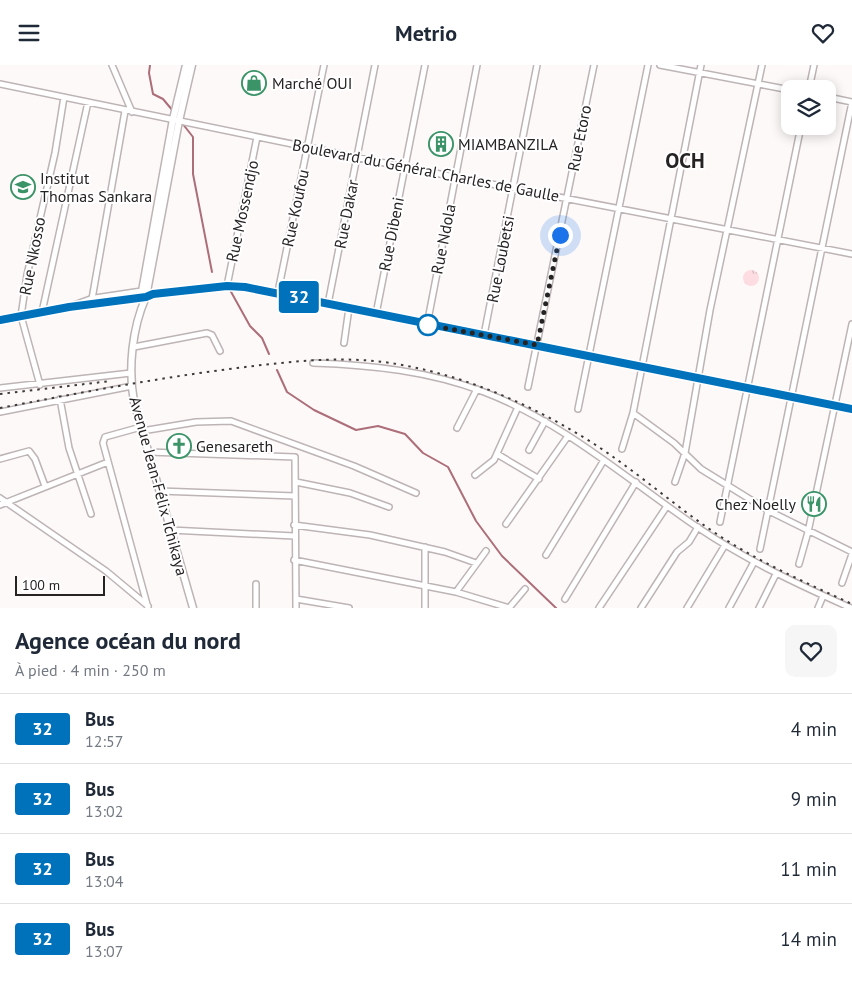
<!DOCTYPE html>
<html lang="fr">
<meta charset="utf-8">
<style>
body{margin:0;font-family:"PT Sans",sans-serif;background:#f6f6f7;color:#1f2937;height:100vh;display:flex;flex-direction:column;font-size:19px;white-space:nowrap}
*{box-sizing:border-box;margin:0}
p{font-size:16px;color:#747a83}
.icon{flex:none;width:28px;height:28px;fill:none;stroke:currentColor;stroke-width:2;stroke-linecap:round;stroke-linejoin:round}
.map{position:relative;height:543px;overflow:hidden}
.sheet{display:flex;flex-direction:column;background:#fff;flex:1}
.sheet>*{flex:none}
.badge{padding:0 10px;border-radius:4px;font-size:18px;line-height:32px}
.controls{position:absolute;left:781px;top:15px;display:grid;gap:10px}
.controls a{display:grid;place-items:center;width:55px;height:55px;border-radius:10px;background:#fff;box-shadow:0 2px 12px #0003;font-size:25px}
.scale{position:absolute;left:15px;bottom:12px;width:90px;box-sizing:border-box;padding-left:5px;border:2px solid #262323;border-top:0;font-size:14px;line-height:18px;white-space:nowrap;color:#262323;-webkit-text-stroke:4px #fff;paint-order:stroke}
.you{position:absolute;width:25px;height:25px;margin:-12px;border:4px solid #fff;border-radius:50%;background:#1a73e8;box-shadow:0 0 0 8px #1a73e833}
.map>.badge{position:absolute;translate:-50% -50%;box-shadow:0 0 0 2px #fff}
.round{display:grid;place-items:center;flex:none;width:52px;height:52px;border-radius:10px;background:#f6f6f7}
.headline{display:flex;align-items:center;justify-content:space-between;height:85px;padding:0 15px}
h1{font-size:24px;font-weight:800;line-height:38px}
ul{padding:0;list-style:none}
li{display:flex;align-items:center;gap:15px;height:70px;padding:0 15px;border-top:1px solid #e0e1e3}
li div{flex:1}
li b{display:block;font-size:19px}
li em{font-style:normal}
li .badge{min-width:55px;font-weight:700;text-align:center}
header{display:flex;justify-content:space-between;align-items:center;height:65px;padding:0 15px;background:#fff;font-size:22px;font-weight:800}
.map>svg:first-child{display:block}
</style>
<header><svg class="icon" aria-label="menu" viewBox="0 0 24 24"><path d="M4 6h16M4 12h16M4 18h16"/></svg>Metrio<svg class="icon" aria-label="heart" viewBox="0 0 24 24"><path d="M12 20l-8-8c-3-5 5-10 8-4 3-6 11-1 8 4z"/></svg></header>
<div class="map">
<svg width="852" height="543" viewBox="0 0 852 543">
<defs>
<pattern id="grass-tufts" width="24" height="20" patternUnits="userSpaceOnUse" patternTransform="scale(1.25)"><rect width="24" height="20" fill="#fddde1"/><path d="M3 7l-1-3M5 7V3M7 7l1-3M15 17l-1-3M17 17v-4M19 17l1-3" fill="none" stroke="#d9bdc1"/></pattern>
</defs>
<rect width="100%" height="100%" fill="#fef9f9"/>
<path fill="url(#grass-tufts)" d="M743 213a8 8 0 1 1 16 0a8 8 0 1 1-16 0Z"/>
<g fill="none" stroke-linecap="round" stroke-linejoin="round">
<path stroke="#ac6e78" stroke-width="2" d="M150 0 149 8 153 29 163 34 173 46
M182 58 193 72V109L212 207
M230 225 250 261 262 273 269 289
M277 305 287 327 314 345 356 365 378 361 405 369 423 388 448 402 476 456 502 491 556 543"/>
<defs>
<path id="minor" d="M112 0 132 47
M660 0 790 25
M0 19 404 102 852 189
M809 24 814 0
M227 221 257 72
M278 227 324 0
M92 234 125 46
M328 239 375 0
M42 247 88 37
M376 249 425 0
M427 260 477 0
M484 270 537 0
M344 278 349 243
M134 282 207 268 212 270 220 286
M313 298C371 300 429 306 484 327 563 357 628 415 697 462 746 495 797 519 851 543
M40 320 21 251 27 210 55 88 64 32
M528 322 594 0
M0 323 131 308
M60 334 69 383 91 449
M578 344 648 0
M0 347 132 321
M633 348 674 378 701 404 769 446 852 487
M141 362 105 372 103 378 148 543
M457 363 477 324
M142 366 196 357 231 356 354 401 416 428
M622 384 633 348 701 0
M529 385 545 356
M148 387 295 392 296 543
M497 389 539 414
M0 394 29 386 35 394 45 421
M475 410 494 395 518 342
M296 417 350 428 389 442
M675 417 685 388 710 245 762 0
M159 426 295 431
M0 433 106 506 148 541
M0 440 108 397
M720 457 801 61
M506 459 568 371
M294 460 370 470 445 487 476 498
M170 465 294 471
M760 484 852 37 828 32
M546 490 604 395
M294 495 456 527 509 543
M799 499 808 467 852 259
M842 518 852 489
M456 527 486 486
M296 534 349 543
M565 534 636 417
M256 543V519
M425 543V482
M509 543 525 524
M599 543 667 441
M641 543 677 487 689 477 698 462
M687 543 725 480
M729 543 754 497
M759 543 776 509
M818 543 823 531"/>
<path id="tertiary" d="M192 0 179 56 146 232C132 263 128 304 134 337L193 543
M142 236V226L173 54 186 0
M70 242 92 234 145 226
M0 255 69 242 146 232 153 229 227 221 245 222 852 344"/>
</defs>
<use href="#minor" stroke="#bdb4b5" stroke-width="8"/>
<use href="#tertiary" stroke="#bdb4b5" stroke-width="9"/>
<use href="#minor" stroke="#fff" stroke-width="5"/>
<use href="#tertiary" stroke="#fff" stroke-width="6"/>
<path stroke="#3d3a3a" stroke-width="2" stroke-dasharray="2.5 5" stroke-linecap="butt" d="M0 329 111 316
M0 343C79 328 157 313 237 303 286 297 335 291 384 297 454 307 518 333 578 369 621 394 664 432 705 461 750 493 802 516 852 539"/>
</g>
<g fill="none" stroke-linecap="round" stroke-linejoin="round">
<defs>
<path id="line" d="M0 255 69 242 146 232 153 229 227 221 245 222 852 344"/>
</defs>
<use href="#line" stroke="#fff" stroke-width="11"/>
<use href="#line" stroke="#0072bc" stroke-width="8"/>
<path stroke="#262323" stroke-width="5" stroke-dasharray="0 9" d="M428 260 537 280 560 170"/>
</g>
<defs>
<symbol id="shop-ring" viewBox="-11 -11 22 22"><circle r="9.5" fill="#fff" stroke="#3b9368" stroke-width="1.5"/><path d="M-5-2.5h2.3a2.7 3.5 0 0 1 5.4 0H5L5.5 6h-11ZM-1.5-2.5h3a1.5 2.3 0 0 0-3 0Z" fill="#3b9368"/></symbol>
<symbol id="building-ring" viewBox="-11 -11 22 22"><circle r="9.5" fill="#fff" stroke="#3b9368" stroke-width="1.5"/><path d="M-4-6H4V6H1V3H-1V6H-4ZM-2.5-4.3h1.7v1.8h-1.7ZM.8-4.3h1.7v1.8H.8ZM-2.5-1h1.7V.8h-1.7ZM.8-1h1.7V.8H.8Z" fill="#3b9368"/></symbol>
<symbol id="school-ring" viewBox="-11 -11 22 22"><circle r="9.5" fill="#fff" stroke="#3b9368" stroke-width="1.5"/><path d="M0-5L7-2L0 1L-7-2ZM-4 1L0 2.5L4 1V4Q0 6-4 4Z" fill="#3b9368"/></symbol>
<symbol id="church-ring" viewBox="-11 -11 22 22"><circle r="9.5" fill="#fff" stroke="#3b9368" stroke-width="1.5"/><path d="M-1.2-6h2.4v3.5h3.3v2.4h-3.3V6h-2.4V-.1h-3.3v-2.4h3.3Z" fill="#3b9368"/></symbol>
<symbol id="restaurant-ring" viewBox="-11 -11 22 22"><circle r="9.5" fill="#fff" stroke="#3b9368" stroke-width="1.5"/><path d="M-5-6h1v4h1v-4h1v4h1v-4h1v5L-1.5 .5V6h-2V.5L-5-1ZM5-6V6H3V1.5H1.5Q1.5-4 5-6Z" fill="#3b9368"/></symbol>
</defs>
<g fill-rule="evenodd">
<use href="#shop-ring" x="240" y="4" width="28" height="28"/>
<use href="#building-ring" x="427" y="65" width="28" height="28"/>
<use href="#school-ring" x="9" y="108" width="28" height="28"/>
<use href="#church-ring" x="165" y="367" width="28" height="28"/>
<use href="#restaurant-ring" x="800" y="425" width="28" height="28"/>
</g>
<circle fill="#fff" stroke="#0072bc" stroke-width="2.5" cx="428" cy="260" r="10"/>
<g text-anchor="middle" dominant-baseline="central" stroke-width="4" stroke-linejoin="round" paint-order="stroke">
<g font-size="16" fill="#262323" stroke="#fff" text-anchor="start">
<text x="272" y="18">Marché OUI</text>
<text x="458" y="79">MIAMBANZILA</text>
<text x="40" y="113">Institut<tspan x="40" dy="18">Thomas Sankara</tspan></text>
<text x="196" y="381">Genesareth</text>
<text x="796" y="439" text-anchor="end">Chez Noelly</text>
</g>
<g font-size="16" fill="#262323" stroke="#fff">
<text transform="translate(579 73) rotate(-79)">Rue Etoro</text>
<text transform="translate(426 105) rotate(11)">Boulevard du Général Charles de Gaulle</text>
<text transform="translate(295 143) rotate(-78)">Rue Koufou</text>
<text transform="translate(242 146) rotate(-78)">Rue Mossendjo</text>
<text transform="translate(346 149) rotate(-79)">Rue Dakar</text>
<text transform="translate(391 169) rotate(-79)">Rue Dibeni</text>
<text transform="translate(443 174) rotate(-79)">Rue Ndola</text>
<text transform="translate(32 191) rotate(-79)">Rue Nkosso</text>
<text transform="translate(500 194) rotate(-79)">Rue Loubetsi</text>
<text transform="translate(159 421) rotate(75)">Avenue Jean-Félix Tchikaya</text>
</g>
<g font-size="21" font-weight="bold" fill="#262323" stroke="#fff">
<text x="685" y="95">OCH</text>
</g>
</g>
</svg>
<div class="controls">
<a><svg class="icon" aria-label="layers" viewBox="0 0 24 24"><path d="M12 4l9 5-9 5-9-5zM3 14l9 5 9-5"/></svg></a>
</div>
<div class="scale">100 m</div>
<div class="you" style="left:560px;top:170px"></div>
<b class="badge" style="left:299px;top:232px;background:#0072bc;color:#fff">32</b>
</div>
<section class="sheet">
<div class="headline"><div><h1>Agence océan du nord</h1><p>À pied · 4 min · 250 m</p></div><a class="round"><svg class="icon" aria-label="heart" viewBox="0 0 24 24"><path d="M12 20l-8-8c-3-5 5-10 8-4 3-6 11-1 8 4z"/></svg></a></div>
<ul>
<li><span class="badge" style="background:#0072bc;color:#fff">32</span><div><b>Bus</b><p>12:57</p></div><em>4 min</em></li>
<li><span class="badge" style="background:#0072bc;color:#fff">32</span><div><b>Bus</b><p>13:02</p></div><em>9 min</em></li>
<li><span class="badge" style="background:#0072bc;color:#fff">32</span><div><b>Bus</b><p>13:04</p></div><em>11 min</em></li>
<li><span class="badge" style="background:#0072bc;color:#fff">32</span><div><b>Bus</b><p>13:07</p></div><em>14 min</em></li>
</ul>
</section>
